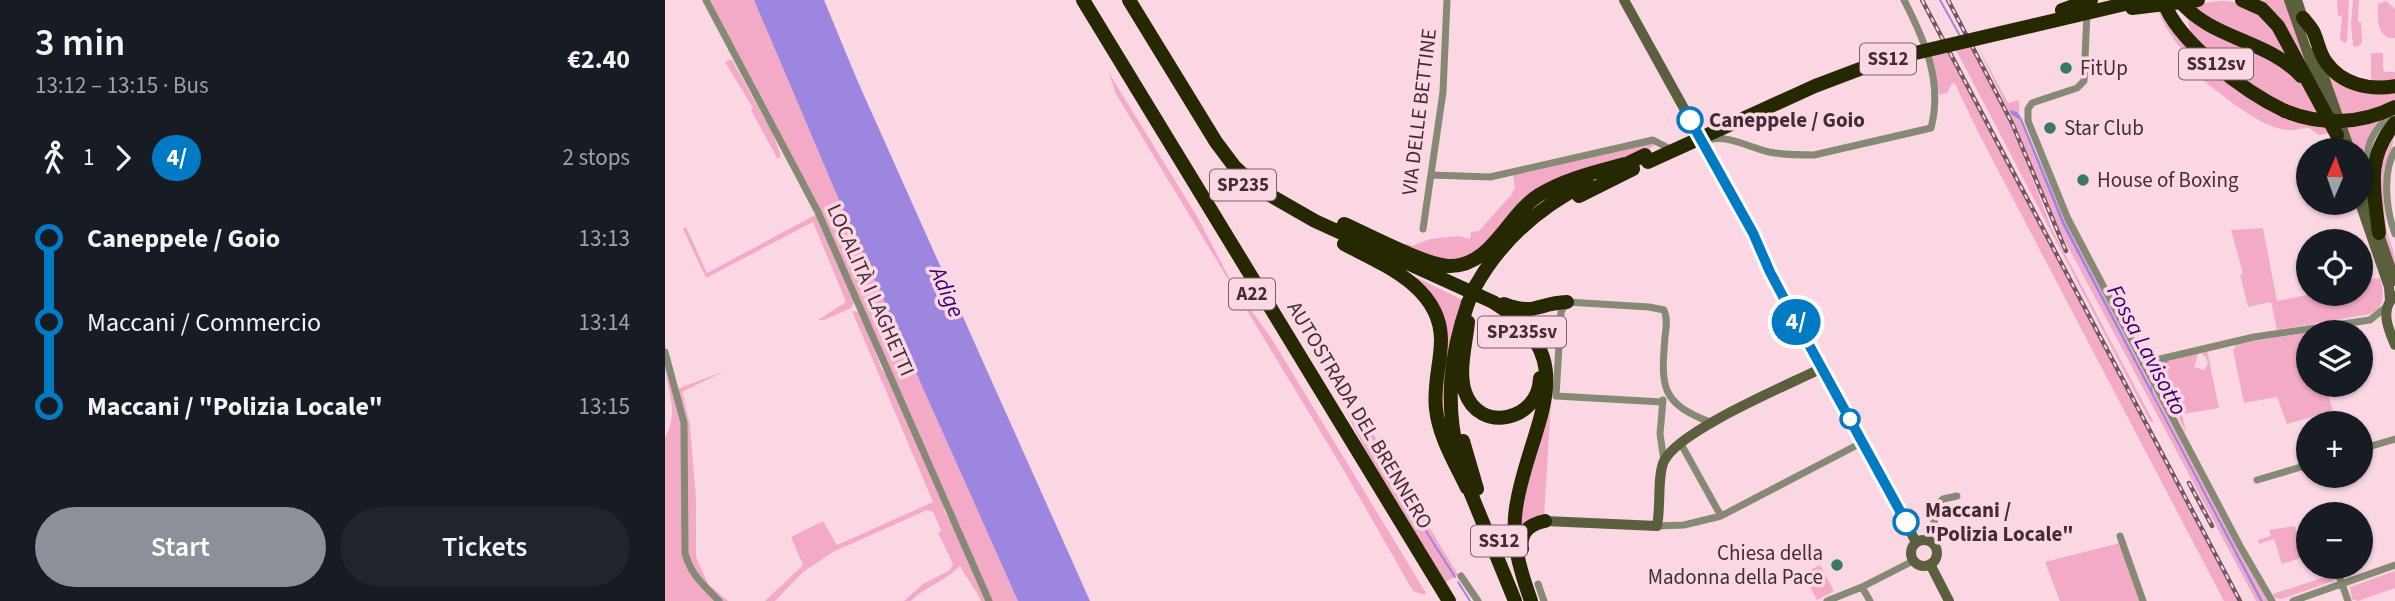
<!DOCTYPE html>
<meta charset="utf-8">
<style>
body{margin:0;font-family:"Source Sans 3",sans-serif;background:#20242c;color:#f1f3f6;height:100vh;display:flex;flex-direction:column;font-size:26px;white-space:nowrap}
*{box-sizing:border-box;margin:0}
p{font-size:23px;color:#9ea1a6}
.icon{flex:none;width:38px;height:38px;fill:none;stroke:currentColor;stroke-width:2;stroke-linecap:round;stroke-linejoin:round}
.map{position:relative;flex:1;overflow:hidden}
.drawer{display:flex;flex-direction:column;background:#171b24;width:665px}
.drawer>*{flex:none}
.badge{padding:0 14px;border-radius:23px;font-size:24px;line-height:46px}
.needle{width:46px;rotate:2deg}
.buttons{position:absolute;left:1631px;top:138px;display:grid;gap:14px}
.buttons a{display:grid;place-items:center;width:77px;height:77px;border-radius:50%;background:#171b24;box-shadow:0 2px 5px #0004;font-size:35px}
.map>.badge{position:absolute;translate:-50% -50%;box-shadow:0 0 0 4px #fff}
.legs{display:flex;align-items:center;gap:10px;height:77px;padding:0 35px;font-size:23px}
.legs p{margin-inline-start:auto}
.headline{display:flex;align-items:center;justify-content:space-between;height:119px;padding:0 35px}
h1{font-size:38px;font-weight:600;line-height:52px}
.primary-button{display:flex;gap:14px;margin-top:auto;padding:14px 35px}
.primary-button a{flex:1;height:80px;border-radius:42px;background:#8c9099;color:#fff;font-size:28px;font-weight:600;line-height:80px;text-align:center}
.primary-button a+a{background:#20242c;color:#f1f3f6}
ul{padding:0 35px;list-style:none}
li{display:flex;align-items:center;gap:24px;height:84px;font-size:26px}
li i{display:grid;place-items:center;width:10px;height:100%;margin:0 9px;background:currentColor}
li i::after{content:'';width:18px;height:18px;margin:-9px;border:5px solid;border-radius:50%;background:#171b24}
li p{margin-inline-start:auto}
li:first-child i{background:linear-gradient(#0000 50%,currentColor 0)}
li:last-child i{background:linear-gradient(currentColor 50%,#0000 0)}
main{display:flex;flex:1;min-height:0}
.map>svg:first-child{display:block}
</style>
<main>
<section class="drawer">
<div class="headline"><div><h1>3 min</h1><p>13:12 – 13:15 · Bus</p></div><b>€2.40</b></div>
<div class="legs"><svg class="icon" aria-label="walk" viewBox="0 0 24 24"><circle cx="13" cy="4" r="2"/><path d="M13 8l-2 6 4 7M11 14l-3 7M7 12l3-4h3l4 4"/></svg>1<svg class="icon" aria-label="forward" viewBox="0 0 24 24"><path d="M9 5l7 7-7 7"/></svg><b class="badge" style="background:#007bc3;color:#fff">4/</b><p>2 stops</p></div>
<ul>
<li><i style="color:#007bc3"></i><b>Caneppele / Goio</b><p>13:13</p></li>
<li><i style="color:#007bc3"></i><span>Maccani / Commercio</span><p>13:14</p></li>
<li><i style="color:#007bc3"></i><b>Maccani / &quot;Polizia Locale&quot;</b><p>13:15</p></li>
</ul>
<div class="primary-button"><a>Start</a><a>Tickets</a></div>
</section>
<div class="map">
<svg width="1730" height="601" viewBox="0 0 1730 601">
<rect width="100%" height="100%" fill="#fbd7e4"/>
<path fill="#f3aac7" d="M45 0H89L174 200 353 601H326L142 184Z
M1585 0H1621L1652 92 1615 23Z
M1672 0H1684L1682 40 1680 43 1675 40 1677 16H1673Z
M1688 0H1694L1693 22H1696L1697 43 1692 47 1688 46 1686 24Z
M1555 1C1600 1 1609 32 1631 65L1555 27 1523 5Z
M1721 1 1730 9V38C1712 40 1712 17 1713 4Z
M1498 7 1588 97 1661 124 1665 133 1654 135 1644 128C1637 128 1629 131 1622 130 1592 127 1555 92 1531 75 1528 57 1515 50 1506 35 1500 27 1496 17 1492 8Z
M1520 10 1629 72 1658 117 1616 106 1546 55 1526 33Z
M1310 41 1343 103 1354 100V113L1397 211 1487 384V389L1400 223 1357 119 1351 115 1355 120 1397 224 1595 601H1591L1392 226 1350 124Z
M1304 43 1347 127 1387 229 1489 423 1485 421 1289 46Z
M1281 48 1573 601H1559L1314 134 1290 84 1287 83 1282 93 1274 95 1268 60 1264 51Z
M1706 53H1718V69L1720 72H1730V84L1706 80Z
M64 60H67L109 136 116 157 112 158 86 110 88 108 60 62Z
M1659 63 1667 73 1730 89V103L1677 118Z
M444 73 533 218 569 287 605 336 761 593 759 595 748 591 681 474 451 94Z
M1723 113C1695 138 1701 161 1705 196L1696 170V150H1689L1680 124Z
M1730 127C1730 146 1720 161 1720 181 1719 197 1719 214 1722 231 1726 247 1730 249 1730 268L1712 205 1718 145Z
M986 143 992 144 978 152 887 185 825 243 791 262 739 247 741 243 747 246 765 239 793 236 805 239 806 232 814 231 846 195 850 188 848 175Z
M152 214 190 301 186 308 159 320H153L181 302 148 222 41 278 18 229 21 227 42 273Z
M1598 228 1612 301 1647 294H1696V281L1715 278C1719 293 1721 307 1705 314L1612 330 1606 302 1583 307 1575 275 1578 274 1566 230Z
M736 270 800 301 785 437 775 415 778 325Z
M187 311 195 312 217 370 223 376 277 500 280 513 291 530 322 601H316C310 588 302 579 295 566 281 581 261 586 246 601H239L258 584 285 570 288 564 273 533 276 530 268 512 262 510 168 552 138 572 110 601H100L138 565 126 537 158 521 172 545 268 502Z
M1643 332V385H1660L1668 411 1622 424 1612 397 1579 403 1568 350 1572 344 1645 332Z
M1542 350 1554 408 1517 414 1521 432 1486 366 1531 352 1533 354 1529 367 1539 370C1545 364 1543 358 1537 354Z
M0 361 16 426 18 555C24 578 33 585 50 601H0V438C16 407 0 391 0 361Z
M60 371 17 392 25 425 31 499V557L43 584 63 601H57L30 575 22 554V428L12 389Z
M887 384 879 518 852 530Z
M1489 389 1603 601H1598L1594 594 1488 393Z
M678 406 697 435H709L793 575 781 582 705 459Z
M1630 526 1632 533 1643 530V533L1632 537 1639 557 1617 564 1609 539 1594 544 1593 540 1606 536 1604 530Z
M1455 543 1475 601H1395L1380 562Z
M1155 565 1169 591 1152 600 1138 574Z
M1730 571V588L1693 601 1687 599 1685 587Z
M1666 575 1668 581 1617 599 1610 598 1608 594Z"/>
<path fill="#9c86e0" d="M89 0H159L193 82 425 601H353L174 200Z
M1346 110 1352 112 1357 119 1400 223 1486 388 1487 384 1488 393 1598 601H1595L1397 224 1355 120 1345 113Z"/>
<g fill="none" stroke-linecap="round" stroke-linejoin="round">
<path stroke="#9c86e0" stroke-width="2" d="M1275 0 1295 36
M1492 371 1502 361
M726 476 790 577
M793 582 805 601"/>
<path stroke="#868973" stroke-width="7" d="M41 0 153 212 324 601
M1422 12 1419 81 1412 88 1367 103 1363 109V121L1403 219 1575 546 1607 601
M1044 140C1062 134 1085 148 1104 152 1119 155 1134 155 1149 155L1266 128C1278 82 1260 41 1239 0
M1730 150C1717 173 1721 210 1730 234
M1705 172C1698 145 1708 131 1727 113
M766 175 825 177 988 140 1007 150
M758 229 778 92 782 0
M0 352 19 423 20 553C26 576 39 585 54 601
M1478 363 1589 337 1705 320 1721 307
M998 400 995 434 999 461
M997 402 891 396 896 312 902 302 984 307 999 310C1003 319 1001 328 1000 337 996 386 995 403 1045 422
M1016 444 1056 516
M1696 449 1730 439
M1592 480 1643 465
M992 526 1019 525 1056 516 1198 442
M1455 536 1478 601
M1264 541 1274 503 1278 499 1292 496
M1671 567 1683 601
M796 576 813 601
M873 584 879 601
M1197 587 1205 601
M1162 601 1197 587 1248 561
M1628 601 1730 565"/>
<path stroke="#5b5f3e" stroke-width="10" d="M959 0 1088 233 1105 272 1251 542
M1624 0 1660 103
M1632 0 1640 24
M1650 52 1685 150
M1669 128 1677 150
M1696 180 1730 281
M1695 203 1724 287 1725 300
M1729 296C1715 311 1723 328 1730 345
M880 521 992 526C996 508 992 475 999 461 1014 430 1123 385 1157 368
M1246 553a13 13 0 1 1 26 0a13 13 0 1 1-26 0Z
M1265 564 1284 601"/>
<path stroke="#252801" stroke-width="14" d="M418 0 784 601
M464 0 551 142 569 166 586 182 603 194 650 221 828 302C922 359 866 421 852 502 845 538 854 567 866 601
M1498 0C1512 42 1580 92 1620 111
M1514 0C1546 40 1602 39 1636 76
M1577 0 1597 9 1613 26 1672 135
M1638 18C1641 22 1645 26 1648 31 1653 41 1654 53 1661 62 1676 84 1705 91 1730 86
M953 168 980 155
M914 196 968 169
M679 224C704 235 760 265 784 266 827 267 842 215 874 195 900 179 931 172 960 164
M1714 233C1709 190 1700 159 1730 123
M679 244C719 265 776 287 776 340 776 363 768 385 771 409 774 437 790 463 802 488
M810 287C836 240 874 207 922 183
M839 304C872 316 872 303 902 302
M803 322C801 343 793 371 800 392 814 434 874 421 875 378
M798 441 812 489
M793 456C780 402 785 355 803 303
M800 479 850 601
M857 549C854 532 865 524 880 521"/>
<defs>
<path id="rail" d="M1257 0 1575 601
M1283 0 1347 123 1401 251
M1524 483 1547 526"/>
</defs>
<use href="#rail" stroke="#715761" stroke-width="4.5"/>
<use href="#rail" stroke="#fbd7e4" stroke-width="2" stroke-dasharray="5" stroke-linecap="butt"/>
<path stroke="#252801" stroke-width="14" d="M1467 8 1533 0
M1397 10 1426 0
M1620 111C1655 125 1695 125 1730 107
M983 162 1150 86 1216 61 1477 0
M803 303 810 287"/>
</g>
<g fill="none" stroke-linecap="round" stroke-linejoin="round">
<defs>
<path id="line-1" d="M1025 120 1088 233 1105 272 1131 321 1241 522"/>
</defs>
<use href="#line-1" stroke="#fff" stroke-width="16"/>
<use href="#line-1" stroke="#007bc3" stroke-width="10"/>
</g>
<g fill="#377867" stroke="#fbd7e4" stroke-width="2.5">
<circle cx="1401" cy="68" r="7"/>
<circle cx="1385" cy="128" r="7"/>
<circle cx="1418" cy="180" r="7"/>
<circle cx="1172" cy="565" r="7"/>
</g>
<g fill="#fff" stroke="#007bc3" stroke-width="3.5">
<circle cx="1025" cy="120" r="12"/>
<circle cx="1185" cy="419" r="9"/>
<circle cx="1241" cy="522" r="12"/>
</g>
<g text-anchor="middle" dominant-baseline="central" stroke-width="7" stroke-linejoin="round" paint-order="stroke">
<g fill="#fbd7e4" stroke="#7a5f6a" stroke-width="2">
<rect x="1195" y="43.5" width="56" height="31" rx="5"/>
<rect x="1514" y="48.5" width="74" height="31" rx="5"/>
<rect x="545" y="169.5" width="66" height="31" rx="5"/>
<rect x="564" y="278.5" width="46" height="31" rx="5"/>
<rect x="813" y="316.5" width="88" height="31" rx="5"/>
<rect x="806" y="525.5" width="56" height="31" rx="5"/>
</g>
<g font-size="19" font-weight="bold" fill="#432c35">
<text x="1223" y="59">SS12</text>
<text x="1551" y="64">SS12sv</text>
<text x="578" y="185">SP235</text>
<text x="587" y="294">A22</text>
<text x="857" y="332">SP235sv</text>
<text x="834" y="541">SS12</text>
</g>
<g font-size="21" fill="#432c35" stroke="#fbd7e4" text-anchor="start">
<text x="1415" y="68">FitUp</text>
<text x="1399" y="128">Star Club</text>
<text x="1432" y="180">House of Boxing</text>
<text x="1158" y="553" text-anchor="end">Chiesa della<tspan x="1158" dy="24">Madonna della Pace</tspan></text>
</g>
<g font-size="21" fill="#432c35" stroke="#fbd7e4">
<text transform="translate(754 112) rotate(-83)">VIA DELLE BETTINE</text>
<text transform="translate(206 290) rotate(66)">LOCALITÀ I LAGHETTI</text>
<text transform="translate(695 415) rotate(59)">AUTOSTRADA DEL BRENNERO</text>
</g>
<g font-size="21" font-weight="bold" fill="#432c35" stroke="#fbd7e4" text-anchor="start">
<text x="1044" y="120">Caneppele / Goio</text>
<text x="1260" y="510">Maccani /<tspan x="1260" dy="24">"Polizia Locale"</tspan></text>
</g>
<g font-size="23" font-style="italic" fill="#360073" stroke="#fbd7e4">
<text transform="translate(282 292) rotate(66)">Adige</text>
<text transform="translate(1482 350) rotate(62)">Fossa Lavisotto</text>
</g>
</g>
</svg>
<div class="buttons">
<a><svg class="needle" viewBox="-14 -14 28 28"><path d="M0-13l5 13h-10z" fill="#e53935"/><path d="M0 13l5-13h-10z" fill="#9ea1a6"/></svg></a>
<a><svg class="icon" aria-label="locate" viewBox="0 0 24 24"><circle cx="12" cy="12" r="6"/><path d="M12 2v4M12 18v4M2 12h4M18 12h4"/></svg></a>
<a><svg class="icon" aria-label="layers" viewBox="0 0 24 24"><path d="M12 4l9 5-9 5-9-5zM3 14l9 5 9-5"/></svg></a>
<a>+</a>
<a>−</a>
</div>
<b class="badge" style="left:1131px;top:322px;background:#007bc3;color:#fff">4/</b>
</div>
</main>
